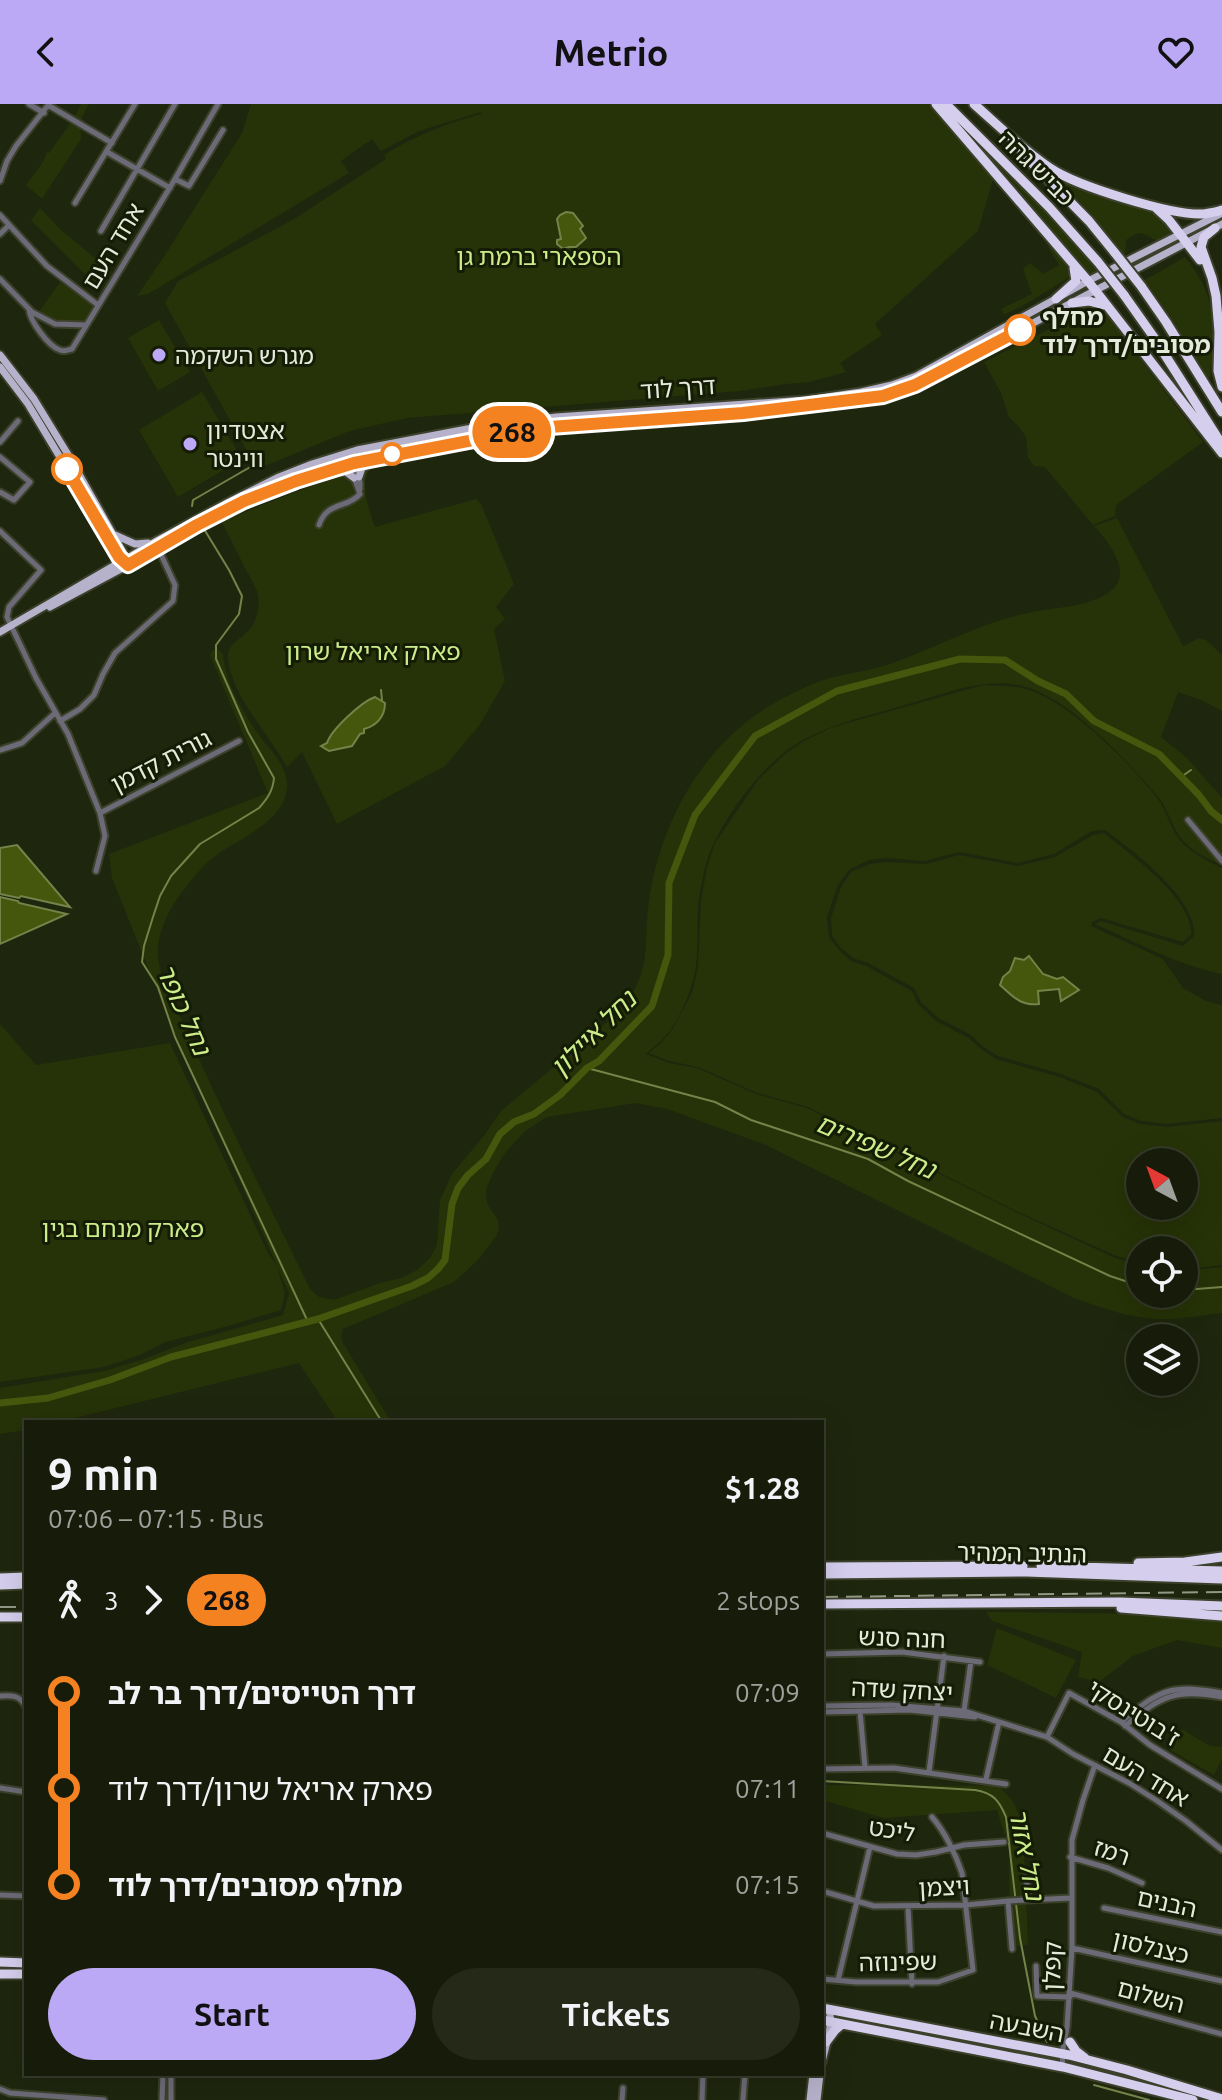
<!DOCTYPE html>
<meta charset="utf-8">
<style>
body{margin:0;font-family:Ubuntu,"Noto Sans Hebrew",sans-serif;background:#242918;color:#f1f3f6;height:100vh;display:flex;flex-direction:column;font-size:30px;white-space:nowrap}
*{box-sizing:border-box;margin:0}
p{font-size:26px;color:#9ea19c}
.icon{flex:none;width:44px;height:44px;fill:none;stroke:currentColor;stroke-width:2;stroke-linecap:round;stroke-linejoin:round}
.map{position:relative;flex:1;overflow:hidden}
.panel{position:absolute;left:24px;top:1316px;width:800px;height:656px;display:flex;flex-direction:column;background:#171c0a;border-radius:0px;box-shadow:0 8px 32px #0002,0 0 0 2px #363a2b}
.panel>*{flex:none}
.badge{padding:0 16px;border-radius:26px;font-size:28px;line-height:52px}
.needle{width:52px;rotate:319deg}
.fabs{position:absolute;left:1126px;top:1044px;display:grid;gap:16px}
.fabs a{display:grid;place-items:center;width:72px;height:72px;border-radius:50%;background:#171c0a;box-shadow:0 8px 32px #0002,0 0 0 2px #363a2b;font-size:40px}
.map>.badge{position:absolute;translate:-50% -50%;box-shadow:0 0 0 4px #fff}
.legs{display:flex;align-items:center;gap:12px;height:88px;padding:0 24px;font-size:26px}
.legs p{margin-inline-start:auto}
.summary{display:flex;align-items:center;justify-content:space-between;height:136px;padding:0 24px}
h1{font-size:44px;font-weight:600;line-height:60px}
.button{display:flex;gap:16px;margin-top:auto;padding:16px 24px}
.button a{flex:1;height:92px;border-radius:48px;background:#bca9f5;color:#111;font-size:32px;font-weight:600;line-height:92px;text-align:center}
.button a+a{background:#242918;color:#f1f3f6}
ul{padding:0 24px;list-style:none}
li{display:flex;align-items:center;gap:28px;height:96px;font-size:30px}
li i{display:grid;place-items:center;width:12px;height:100%;margin:0 10px;background:currentColor}
li i::after{content:'';width:20px;height:20px;margin:-10px;border:6px solid;border-radius:50%;background:#171c0a}
li p{margin-inline-start:auto}
li:first-child i{background:linear-gradient(#0000 50%,currentColor 0)}
li:last-child i{background:linear-gradient(currentColor 50%,#0000 0)}
header{display:flex;justify-content:space-between;align-items:center;height:104px;padding:0 24px;background:#bca9f5;color:#111;font-size:36px;font-weight:600}
.map>svg:first-child{display:block}
</style>
<header><svg class="icon" aria-label="back" viewBox="0 0 24 24"><path d="M15 5l-7 7 7 7"/></svg>Metrio<svg class="icon" aria-label="heart" viewBox="0 0 24 24"><path d="M12 20l-8-8c-3-5 5-10 8-4 3-6 11-1 8 4z"/></svg></header>
<div class="map">
<svg width="1222" height="1996" viewBox="0 0 1222 1996">
<rect width="100%" height="100%" fill="#1f260e"/>
<path fill="#263207" fill-rule="evenodd" d="M81 0H89L80 17 81 35 42 95 26 81 43 58 47 48 49 49 74 14Z
M251 0H935L994 72 978 127 875 220 882 231 840 259 846 268 810 278 786 280 740 287 407 314 350 327 257 365 165 199 178 177 294 115 386 55 384 51C418 30 443 21 481 10V8L419 27 381 47 372 35 341 57 349 69 148 190 137 192 165 151 242 29Z
M945 6 1069 129 1099 168 1089 172Z
M1032 53 1142 102C1154 109 1168 119 1172 132L1160 139 1147 131 1138 129 1126 136 1125 154 1099 121Z
M40 104 61 126 112 168 101 186 31 116Z
M1050 141 1070 164 1071 172 1026 200 1004 211 1001 205 1032 190 1023 165 1030 159 1043 170 1059 161 1048 143Z
M1185 153C1215 190 1215 217 1215 263H1210L1211 272 1209 274 1205 272 1171 213 1145 176Z
M60 178 93 202 85 217H56L39 208Z
M1086 202 1099 205 1106 210 1203 338 1116 401 1115 412 1093 421 1045 363 1034 362 1028 353 1026 333 1020 324 1009 313 1001 289 984 258 1079 210Z
M159 216 190 268 158 287 128 234Z
M202 288 242 355 178 393 139 326Z
M373 362C357 376 369 405 375 423L476 395 481 400 514 480 496 503 505 515 494 525 505 577 479 622 445 662 337 720 302 648 287 663C269 631 231 591 228 554 227 539 241 536 249 526 257 517 260 502 258 491 256 483 251 475 247 468 239 451 230 435 222 418 271 396 321 378 373 362Z
M1117 414 1183 542 1199 534 1206 536 1222 551V607L1201 596 1178 588 1161 633 1187 654 1222 694V761C1206 754 1188 746 1178 730 1171 718 1167 704 1158 693 1128 657 1078 604 1035 586 993 568 945 590 905 601 872 611 837 618 807 634 770 652 733 700 715 737 706 754 702 776 699 795 696 817 699 840 696 862 693 886 678 921 660 938 655 942 651 945 646 950L669 959 697 964 756 990 807 1004 1016 1108 1113 1153 1140 1162V1190H1184V1167L1222 1163V1209C1202 1211 1180 1216 1159 1215 1129 1214 1102 1204 1074 1194L766 1041 667 1005 636 999 547 1013 525 1027 505 1049 493 1069 487 1083 486 1093 488 1101 498 1116 499 1124 497 1131 478 1156 454 1178 343 1225 341 1232 343 1239 391 1318H338L299 1259 59 1318H26V1326L0 1330V1284L104 1267 144 1255 188 1238 283 1211 289 1189 277 1163 285 1189 281 1206 232 1221 166 1238 140 1251 104 1263 0 1278V920L36 961 170 939 269 1151 277 1162 167 911 112 774 109 750 268 689 210 551 212 547 218 545 223 550C225 577 241 604 256 627 267 643 289 662 287 684 283 721 235 735 210 756 203 762 196 771 190 778 175 795 160 820 158 843 156 872 176 903 187 928 225 1015 269 1100 310 1185L319 1193 334 1196 380 1179 401 1174 417 1166 430 1154 437 1141 440 1096 452 1070 483 1033 501 1007 613 913C657 868 641 844 650 790 663 713 706 637 776 598 793 589 812 579 831 574 851 568 871 567 890 560 938 543 983 517 1033 508 1057 503 1103 502 1117 480 1128 462 1106 435 1094 422Z
M983 581C999 582 1017 581 1032 587 1073 602 1131 660 1157 694 1166 705 1169 720 1177 732 1188 748 1206 756 1222 764V870C1177 861 1136 838 1095 820L1101 817 1183 842 1194 832C1197 794 1133 747 1105 726L1092 727 1054 750 1018 759 959 748 925 757 886 754 869 756 849 766 838 781 827 813 829 833 839 846 851 857 866 862 912 887 918 900 936 917 969 934 980 944 996 955 1060 973 1097 988 1123 1013 1140 1020 1167 1023 1222 1017V1161L1184 1166V1146H1140V1160L1114 1151 1016 1107 808 1003 757 989 698 963 669 957 649 949 662 938 673 924 692 889 698 863 701 797 707 763 715 739 758 676 785 650 804 637 830 624ZM1184 1058V1102H1140V1058Z
M1104 729C1129 749 1194 796 1191 830L1183 838 1101 814 1092 818 1091 822 1163 855 1183 884 1206 897 1222 901V1014L1167 1020 1141 1017 1124 1010 1099 985 1061 970 998 952 982 942 971 931 938 914 921 898 914 884 868 859 853 854 841 844 832 832 831 814 841 783 851 768 870 760 886 758 926 760 959 751 1018 762 1055 753 1093 731Z
M986 1508 1160 1510 1222 1516V1544L1177 1536 1133 1552 1099 1578 1078 1573 1082 1548 992 1517Z
M997 1524 1076 1556 1056 1594 987 1561Z
M1182 1625 1210 1642 1222 1643V1655L1214 1671 1170 1646Z
M822 1681 999 1682 1014 1699 1023 1722 1028 1841 1010 1843 1009 1745 997 1706 884 1714 822 1696Z"/>
<path fill="#44570c" stroke="#74834a" stroke-width="2" d="M566 108 573 109 583 122 580 125 586 134 576 143H569L563 145 557 140V136L561 135 557 115 560 111Z
M375 593 385 599C385 613 376 622 364 625V629L360 630 352 642 329 647 321 642 327 639C331 626 361 598 375 593Z
M17 741 70 803 21 792 19 794 0 790V744Z
M0 793 18 797 19 799 67 810 0 840Z
M1029 852 1043 870 1057 875 1063 873 1079 886 1061 897 1059 885 1038 887 1039 900C1020 902 1014 893 1000 881L1003 873 1010 867 1015 854 1024 856Z"/>
<g fill="none" stroke-linecap="round" stroke-linejoin="round">
<path stroke="#74834a" stroke-width="2" d="M192 402 193 396 252 362
M204 425 229 466 242 492 239 510 216 541V555L248 628 274 674C273 687 267 695 259 704L200 740 171 772 160 792 153 813 144 842 142 858 158 883 175 933 308 1218
M381 586 382 596
M1181 673 1191 666
M587 964 715 998 751 1016 868 1055 908 1077 1110 1172 1140 1182
M1184 1186 1222 1183
M318 1215 382 1318
M822 1677 975 1686C993 1689 999 1696 1006 1713L1020 1834 1035 1912 1047 1938
M1094 1981 1149 1996"/>
<path stroke="#44570c" stroke-width="7" d="M0 1299 48 1294 110 1276 171 1253 318 1215 412 1182 428 1174 438 1165 445 1156 452 1100 458 1084 468 1071 486 1055 500 1030 514 1018 534 1010 560 991 587 964 599 957 652 902 668 851 669 779 695 711 755 632 837 587 960 555 1005 556 1038 577 1066 590 1094 617 1159 650 1199 691 1211 707 1222 716"/>
<defs>
<path id="minor" d="M29 0 44 9
M48 1 112 39
M107 48 170 84
M175 75 189 82 223 26
M0 77 7 57 16 42 49 0
M75 99 135 0
M0 111 47 162 98 201
M101 127 175 0
M0 130 9 121
M0 175 32 208 55 220 86 221
M29 205C30 217 48 242 60 246 65 248 67 246 72 245L175 75 218 0
M0 338 18 317
M349 349V360L360 390
M0 353 30 378 14 396 0 388
M353 356 360 378V385
M319 421C327 397 347 405 360 390
M0 427 41 466 9 503 7 513 36 574 68 630 100 709 105 732 96 767
M60 617 80 605 94 591 103 570 115 549 173 497 175 481 158 444
M0 646 22 639 55 609
M100 709 239 637
M1188 716 1222 757
M822 1550 902 1548 980 1558
M0 1592C12 1591 20 1591 26 1603
M822 1602 891 1601 964 1607 1047 1633 1073 1650 1129 1679 1156 1696 1186 1717 1222 1746
M860 1607 865 1663
M964 1607 971 1557
M822 1608 910 1606 975 1613
M1121 1618C1161 1585 1170 1580 1222 1589
M1125 1622C1162 1591 1175 1585 1222 1593
M1047 1633 1069 1589 1121 1618 1150 1641 1222 1685
M822 1665 894 1664 1006 1680
M929 1668 944 1552
M986 1675 999 1618
M0 1684 26 1688
M822 1729 897 1750 916 1751 936 1748 964 1741 1004 1738
M1070 1753 1108 1764 1142 1779
M1026 1767 1028 1796
M822 1787 874 1802 966 1801 1008 1797 1071 1794
M0 1791 26 1792
M1008 1797 1012 1845
M908 1803 912 1880
M1104 1804 1222 1828
M1072 1844 1222 1877
M1036 1862 1037 1892 1070 1893
M822 1875 856 1878H938L973 1866 962 1769C956 1751 945 1728 932 1713
M838 1876 870 1743
M1070 1889 1222 1930
M1063 1963 1062 1950 1067 1923 1072 1844V1736L1083 1696 1095 1661
M0 1985 10 1989 104 1996
M162 1996 163 1970
M171 1996V1970
M622 1996 623 1984
M702 1996 703 1970
M743 1996 745 1970"/>
<path id="major" d="M0 251 34 295 67 349 127 455
M0 263 28 300 123 458
M335 366 346 368 354 374
M359 373 362 364 373 357
M115 431 135 440 148 439
M50 503 121 465 197 421 244 397 296 377 354 359 536 324 743 309 846 298 883 292 915 281 1222 120
M0 528 158 436 225 400 279 373 312 360 357 346 467 325 556 313 806 296 861 288 892 281 916 272 1088 177 1222 109
M822 1958C825 1943 834 1920 829 1906
M810 1996 813 1970
M817 1996 820 1970"/>
<path id="highway" d="M936 0 1088 177 1222 349
M946 0 1049 103 1098 158
M974 0C999 22 1023 46 1050 64 1077 82 1172 112 1204 110 1210 109 1216 108 1222 106
M1022 49 1089 117 1115 149
M1155 103 1169 116 1200 156
M1215 124 1204 133 1201 143 1212 174 1216 192 1219 228 1218 267 1222 283
M1141 182 1166 218 1222 308
M1124 191 1153 232 1221 339
M1056 195 1076 177 1074 164
M1072 199 1089 197 1104 201
M1138 1459 1185 1458 1222 1453
M1041 1462 1083 1461
M822 1463 1023 1462
M1077 1463 1222 1467
M822 1470 1027 1468 1222 1475
M0 1474 26 1473
M0 1481 26 1480
M822 1500 1120 1498 1222 1502
M1121 1504 1222 1512
M0 1513H26
M0 1858 26 1859
M0 1870H26
M822 1904 1069 1951 1127 1966 1222 1995
M822 1916 1063 1963 1193 1996
M826 1938 835 1926 842 1920
M1070 1938 1076 1947 1085 1954"/>
</defs>
<use href="#minor" stroke="#3b412b" stroke-width="9"/>
<use href="#major" stroke="#3b412b" stroke-width="11"/>
<use href="#highway" stroke="#3b412b" stroke-width="13"/>
<use href="#minor" stroke="#6c6a76" stroke-width="5"/>
<use href="#major" stroke="#b7b2cb" stroke-width="7"/>
<use href="#highway" stroke="#d5ceed" stroke-width="9"/>
<path stroke="#929885" stroke-width="2" stroke-dasharray="16 8" stroke-linecap="butt" d="M822 1493 1222 1488
M0 1503H26"/>
<defs>
<path id="highway-bridge" d="M1115 149 1141 182
M1098 158 1124 191"/>
</defs>
<use href="#highway-bridge" stroke="#3b412b" stroke-width="13" stroke-linecap="butt"/>
<use href="#highway-bridge" stroke="#d5ceed" stroke-width="9"/>
</g>
<g fill="none" stroke-linecap="round" stroke-linejoin="round">
<defs>
<path id="line-1" d="M67 365 119 453 128 461 197 421 244 397 296 377 354 359 536 324 743 309 883 292 915 281 1020 226"/>
</defs>
<use href="#line-1" stroke="#fff" stroke-width="18"/>
<use href="#line-1" stroke="#f58220" stroke-width="12"/>
</g>
<g fill="#fff" stroke="#f58220" stroke-width="4">
<circle cx="1020" cy="226" r="14"/>
<circle cx="392" cy="350" r="10"/>
<circle cx="67" cy="365" r="14"/>
</g>
<g fill="#bca9f5" stroke="#151c05" stroke-width="3">
<circle cx="159" cy="251" r="8"/>
<circle cx="190" cy="340" r="8"/>
</g>
<g text-anchor="middle" dominant-baseline="central" stroke-width="6" stroke-linejoin="round" paint-order="stroke">
<g font-size="24" fill="#e5eadb" stroke="#151c05">
<text transform="translate(1037 64) rotate(45)">כביש גהה</text>
<text transform="translate(113 142) rotate(-59)">אחד העם</text>
<text transform="translate(678 284) rotate(-4)">דרך לוד</text>
<text transform="translate(161 657) rotate(-27)">גורית קדמן</text>
<text transform="translate(1022 1449) rotate(1)">הנתיב המהיר</text>
<text transform="translate(902 1534) rotate(2)">חנה סנש</text>
<text transform="translate(902 1586) rotate(3)">יצחק שדה</text>
<text transform="translate(1134 1609) rotate(32)">ז'בוטינסקי</text>
<text transform="translate(1146 1672) rotate(31)">אחד העם</text>
<text transform="translate(892 1726) rotate(9)">ליכט</text>
<text transform="translate(1112 1748) rotate(19)">רמז</text>
<text transform="translate(944 1783) rotate(-3)">ויצמן</text>
<text transform="translate(1167 1799) rotate(12)">הבנים</text>
<text transform="translate(1151 1843) rotate(13)">כצנלסון</text>
<text transform="translate(898 1858) rotate(-1)">שפינוזה</text>
<text transform="translate(1052 1862) rotate(-88)">קפלן</text>
<text transform="translate(1151 1892) rotate(15)">השלום</text>
<text transform="translate(1027 1923) rotate(11)">השבעה</text>
</g>
<g font-size="24" fill="#ccec8a" stroke="#151c05">
<text x="539" y="152">הספארי ברמת גן</text>
<text x="373" y="547">פארק אריאל שרון</text>
<text x="123" y="1124">פארק מנחם בגין</text>
</g>
<g font-size="24" font-weight="bold" fill="#e5eadb" stroke="#151c05" text-anchor="start">
<text x="1042" y="212">מחלף<tspan x="1042" dy="28">מסובים/דרך לוד</tspan></text>
</g>
<g font-size="24" fill="#e5eadb" stroke="#151c05" text-anchor="start">
<text x="175" y="251">מגרש השקמה</text>
<text x="206" y="326">אצטדיון<tspan x="206" dy="28">ווינטר</tspan></text>
</g>
<g font-size="26" font-style="italic" fill="#cded8b" stroke="#151c05">
<text transform="translate(184 905) rotate(66)">נחל כופר</text>
<text transform="translate(593 929) rotate(-45)">נחל איילון</text>
<text transform="translate(876 1042) rotate(23)">נחל שפירים</text>
<text transform="translate(1027 1750) rotate(79)">נחל אזור</text>
</g>
</g>
</svg>
<div class="fabs">
<a><svg class="needle" viewBox="-14 -14 28 28"><path d="M0-13l5 13h-10z" fill="#e53935"/><path d="M0 13l5-13h-10z" fill="#9ea19c"/></svg></a>
<a><svg class="icon" aria-label="locate" viewBox="0 0 24 24"><circle cx="12" cy="12" r="6"/><path d="M12 2v4M12 18v4M2 12h4M18 12h4"/></svg></a>
<a><svg class="icon" aria-label="layers" viewBox="0 0 24 24"><path d="M12 4l9 5-9 5-9-5zM3 14l9 5 9-5"/></svg></a>
</div>
<b class="badge" style="left:512px;top:328px;background:#f58220;color:#111">268</b>
<section class="panel">
<div class="summary"><div><h1>9 min</h1><p>07:06 – 07:15 · Bus</p></div><b>$1.28</b></div>
<div class="legs"><svg class="icon" aria-label="walk" viewBox="0 0 24 24"><circle cx="13" cy="4" r="2"/><path d="M13 8l-2 6 4 7M11 14l-3 7M7 12l3-4h3l4 4"/></svg>3<svg class="icon" aria-label="forward" viewBox="0 0 24 24"><path d="M9 5l7 7-7 7"/></svg><b class="badge" style="background:#f58220;color:#111">268</b><p>2 stops</p></div>
<ul>
<li><i style="color:#f58220"></i><b>דרך הטייסים/דרך בר לב</b><p>07:09</p></li>
<li><i style="color:#f58220"></i><span>פארק אריאל שרון/דרך לוד</span><p>07:11</p></li>
<li><i style="color:#f58220"></i><b>מחלף מסובים/דרך לוד</b><p>07:15</p></li>
</ul>
<div class="button"><a>Start</a><a>Tickets</a></div>
</section>
</div>
